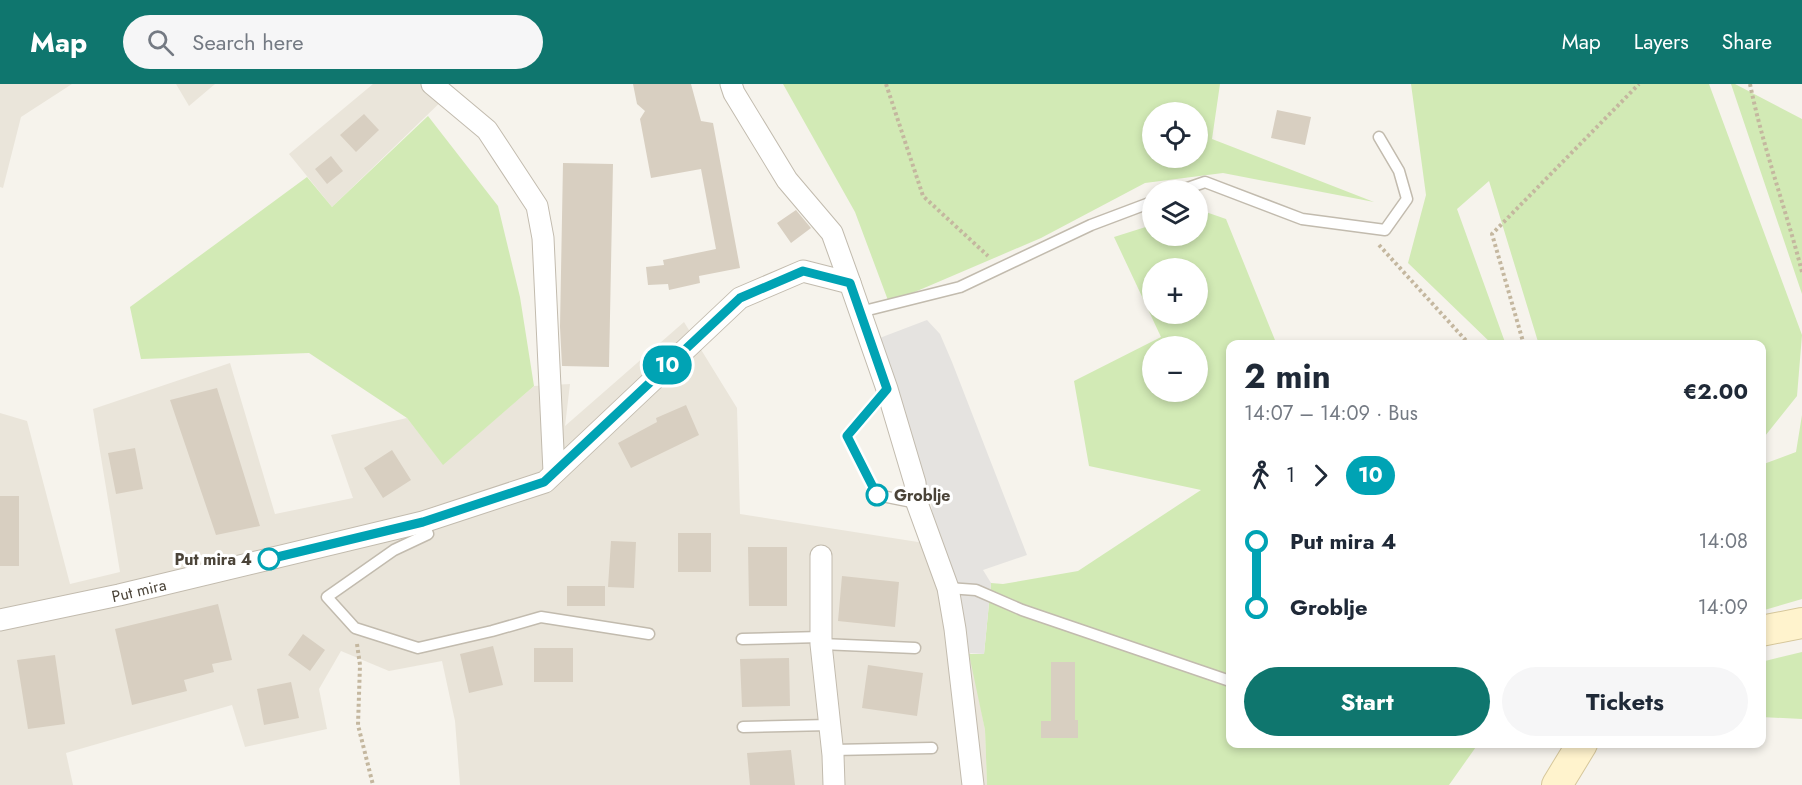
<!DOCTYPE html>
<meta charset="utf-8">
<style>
body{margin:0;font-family:Jost,sans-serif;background:#f6f6f7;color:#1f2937;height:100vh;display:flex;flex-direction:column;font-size:22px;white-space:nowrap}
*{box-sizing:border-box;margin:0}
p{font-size:20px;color:#747a83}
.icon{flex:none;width:33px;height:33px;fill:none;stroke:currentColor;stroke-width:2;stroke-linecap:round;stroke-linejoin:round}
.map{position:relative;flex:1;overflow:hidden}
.sheet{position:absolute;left:1226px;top:256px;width:540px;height:408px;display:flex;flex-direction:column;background:#fff;border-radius:12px;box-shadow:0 3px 9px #0003}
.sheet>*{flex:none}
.badge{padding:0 12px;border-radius:20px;font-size:21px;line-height:39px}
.buttons{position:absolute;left:1142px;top:18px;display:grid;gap:12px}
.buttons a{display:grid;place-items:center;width:66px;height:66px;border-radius:50%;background:#fff;box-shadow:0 3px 9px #0003;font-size:30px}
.map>.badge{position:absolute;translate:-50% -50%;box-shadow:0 0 0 3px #fff}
.legs{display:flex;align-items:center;gap:9px;height:66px;padding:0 18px;font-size:20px}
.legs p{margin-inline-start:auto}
.overview{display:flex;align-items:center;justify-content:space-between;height:102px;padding:0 18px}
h1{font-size:33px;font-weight:700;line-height:45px}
.cta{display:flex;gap:12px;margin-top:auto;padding:12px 18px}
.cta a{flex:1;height:69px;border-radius:36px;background:#0f766e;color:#fff;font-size:24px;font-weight:700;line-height:69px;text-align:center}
.cta a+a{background:#f6f6f7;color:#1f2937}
ul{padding:0 18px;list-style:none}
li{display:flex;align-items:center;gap:21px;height:66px;font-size:22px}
li i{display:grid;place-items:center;width:9px;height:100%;margin:0 8px;background:currentColor}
li i::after{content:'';width:15px;height:15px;margin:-8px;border:4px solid;border-radius:50%;background:#fff}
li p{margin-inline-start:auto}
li:first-child i{background:linear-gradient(#0000 50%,currentColor 0)}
li:last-child i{background:linear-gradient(currentColor 50%,#0000 0)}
header{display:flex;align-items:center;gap:36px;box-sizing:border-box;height:84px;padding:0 30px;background:#0f766e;color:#fff}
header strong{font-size:28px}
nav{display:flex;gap:33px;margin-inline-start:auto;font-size:21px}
.search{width:420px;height:54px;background:#f6f6f7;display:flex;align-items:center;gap:15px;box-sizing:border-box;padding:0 21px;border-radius:33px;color:#747a83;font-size:22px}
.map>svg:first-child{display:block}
</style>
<header>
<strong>Map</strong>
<div class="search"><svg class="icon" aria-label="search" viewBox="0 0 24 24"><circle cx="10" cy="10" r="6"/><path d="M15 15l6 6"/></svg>Search here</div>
<nav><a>Map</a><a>Layers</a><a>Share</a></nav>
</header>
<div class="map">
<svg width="1802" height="701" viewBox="0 0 1802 701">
<rect width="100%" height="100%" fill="#f6f3ec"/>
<path fill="#eae5da" d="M0 0H72L21 33 3 104 0 103Z
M176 0H215L189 22Z
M373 0H445L452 7 332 123 289 70Z
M684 238 737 324 740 430 937 461 957 500 985 646 987 701H460L455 637 442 577 389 587 341 567 319 605 327 645 245 663 232 621 66 669 73 701H0V329L27 337 70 500 120 488 93 325 230 279 275 430 353 414 331 351 407 334 443 380 534 302 570 300 565 342Z"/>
<path fill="#d2eab5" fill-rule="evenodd" d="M783 0H1220L1212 55 1374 118 1223 89 1145 99 1041 154 889 219 855 128ZM1152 28H1197V74H1152Z
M1411 0H1709L1802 251 1797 312 1761 357V261H1539L1489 97 1457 125 1506 261H1493L1408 179 1426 111Z
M1731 0H1735L1802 35V210Z
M428 32 498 122 520 213 534 302 443 381 407 334 309 269 141 275 130 223 307 93 332 123Z
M1200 126 1226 135 1277 261H1230V660H1478L1449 701H987L985 646 969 570H984L991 499 1003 500 1078 487 1201 406 1089 382 1074 297 1161 253 1114 153 1152 141V152H1197V127ZM1152 184H1197V230H1152ZM1152 262H1197V308H1152Z
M1802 331V515L1761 527V381L1796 368Z
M1802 568V635L1761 633V578Z"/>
<path fill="#e5e3e0" d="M927 236 940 250 952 278 1027 471 983 486 991 499 984 570 969 569 957 500 937 461 930 412 877 255Z"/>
<path fill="#d8cfc1" d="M633 0H691L701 37 713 39 740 184 699 192 700 199 669 206 668 200 648 201 646 183 664 181 663 176 716 165 701 85 651 94 640 35 645 27 637 20Z
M1277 26 1311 33 1305 61 1271 54Z
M364 30 379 46 356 68 340 51Z
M331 72 343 87 327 100 315 85Z
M563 79 613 80 609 283 562 282 560 243Z
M796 126 811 144 791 159 777 139Z
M217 304 260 442 216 451 170 316Z
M686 321 699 351 631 384 618 359 657 338 656 334Z
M135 364 143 405 116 410 108 369Z
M392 366 411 396 383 414 364 384Z
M0 412H19V482H0Z
M678 449H711V488H678Z
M611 457 636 458 634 504 608 503Z
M748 463H787V522H749Z
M842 492 899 498 895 543 838 537Z
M567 502H605V522H567Z
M218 520 232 576 212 580 214 588 184 596 187 607 132 621 115 545Z
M303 550 325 566 310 587 288 571Z
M493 562 503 601 469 609 460 570Z
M534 564H573V598H534Z
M55 571 65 640 28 645 17 576Z
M789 574 790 622 742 623 740 575Z
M1051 578H1075V636H1078V654H1041V637H1051Z
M868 581 923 589 917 632 862 624Z
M291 598 299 634 264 641 257 605Z
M791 666 795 701H750L747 669Z"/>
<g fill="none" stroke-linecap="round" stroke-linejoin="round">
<defs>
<path id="lane" d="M1182 106 1205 98 1302 135 1385 146 1407 115 1399 87 1379 53
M860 228 960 203 1091 141 1152 118
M887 305 847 352 877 411 917 419
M423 438 428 450 394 466 327 513 355 544 418 564 492 547 541 533 649 550
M948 504 976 506 1022 526 1230 597
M742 555 821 553
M821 560 915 564
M743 643 830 641
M833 666 932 664"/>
<g id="street">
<path d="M432 0 487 46 537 122 543 154 554 388"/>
<path d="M731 0 734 9 787 96 832 149 850 199"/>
<path d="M821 472V560L833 671 834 701"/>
<path id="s1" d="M0 536 119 511 423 438 545 398 740 214 803 187 850 199 887 305 915 399 917 419 948 504 955 545 973 701"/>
</g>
<path id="secondary" d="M1761 547 1802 539
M1557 701 1582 660"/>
</defs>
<use href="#lane" stroke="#c2bbae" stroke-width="13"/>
<use href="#street" stroke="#c2bbae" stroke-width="23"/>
<use href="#secondary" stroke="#d6c79b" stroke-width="32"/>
<path stroke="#c4b79f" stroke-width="4" stroke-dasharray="3 3" stroke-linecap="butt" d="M886 0 923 112 988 172
M1750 0C1763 64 1786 125 1802 188
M1379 161 1470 261
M1524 261 1492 150 1639 0
M357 560 360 581 358 641 373 701"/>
<use href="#lane" stroke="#fff" stroke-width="10"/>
<use href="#street" stroke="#fff" stroke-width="21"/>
<use href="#secondary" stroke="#fff3cd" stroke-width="30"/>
</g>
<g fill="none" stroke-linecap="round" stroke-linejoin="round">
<defs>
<path id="line-1" d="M269 475 423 438 544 398 740 214 803 187 850 199 887 305 847 352 877 411"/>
</defs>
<use href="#line-1" stroke="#fff" stroke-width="14"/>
<use href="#line-1" stroke="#00a3b4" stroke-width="9"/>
</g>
<g fill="#fff" stroke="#00a3b4" stroke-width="3">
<circle cx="877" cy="411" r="10"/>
<circle cx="269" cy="475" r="10"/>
</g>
<g text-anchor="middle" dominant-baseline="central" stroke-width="6" stroke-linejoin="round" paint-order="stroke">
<g font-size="16" font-weight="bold" fill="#4b4439" stroke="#fff" text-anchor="start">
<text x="894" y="411">Groblje</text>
<text x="252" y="475" text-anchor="end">Put mira 4</text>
</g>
<g font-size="16" fill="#4b4439" stroke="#fff">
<text stroke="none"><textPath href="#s1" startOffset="142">Put mira</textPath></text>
</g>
</g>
</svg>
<div class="buttons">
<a><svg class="icon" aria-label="locate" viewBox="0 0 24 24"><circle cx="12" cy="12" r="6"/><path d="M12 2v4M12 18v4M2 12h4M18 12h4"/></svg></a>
<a><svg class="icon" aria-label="layers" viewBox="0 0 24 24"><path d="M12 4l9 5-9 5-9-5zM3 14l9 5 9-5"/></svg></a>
<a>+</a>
<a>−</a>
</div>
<b class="badge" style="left:667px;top:281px;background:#00a3b4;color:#fff">10</b>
<section class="sheet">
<div class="overview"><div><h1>2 min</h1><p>14:07 – 14:09 · Bus</p></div><b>€2.00</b></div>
<div class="legs"><svg class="icon" aria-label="walk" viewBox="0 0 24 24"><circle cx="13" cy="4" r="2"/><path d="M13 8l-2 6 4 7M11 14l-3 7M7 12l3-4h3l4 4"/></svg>1<svg class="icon" aria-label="forward" viewBox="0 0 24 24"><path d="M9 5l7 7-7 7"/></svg><b class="badge" style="background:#00a3b4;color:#fff">10</b></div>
<ul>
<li><i style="color:#00a3b4"></i><b>Put mira 4</b><p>14:08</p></li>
<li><i style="color:#00a3b4"></i><b>Groblje</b><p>14:09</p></li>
</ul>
<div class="cta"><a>Start</a><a>Tickets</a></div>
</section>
</div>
